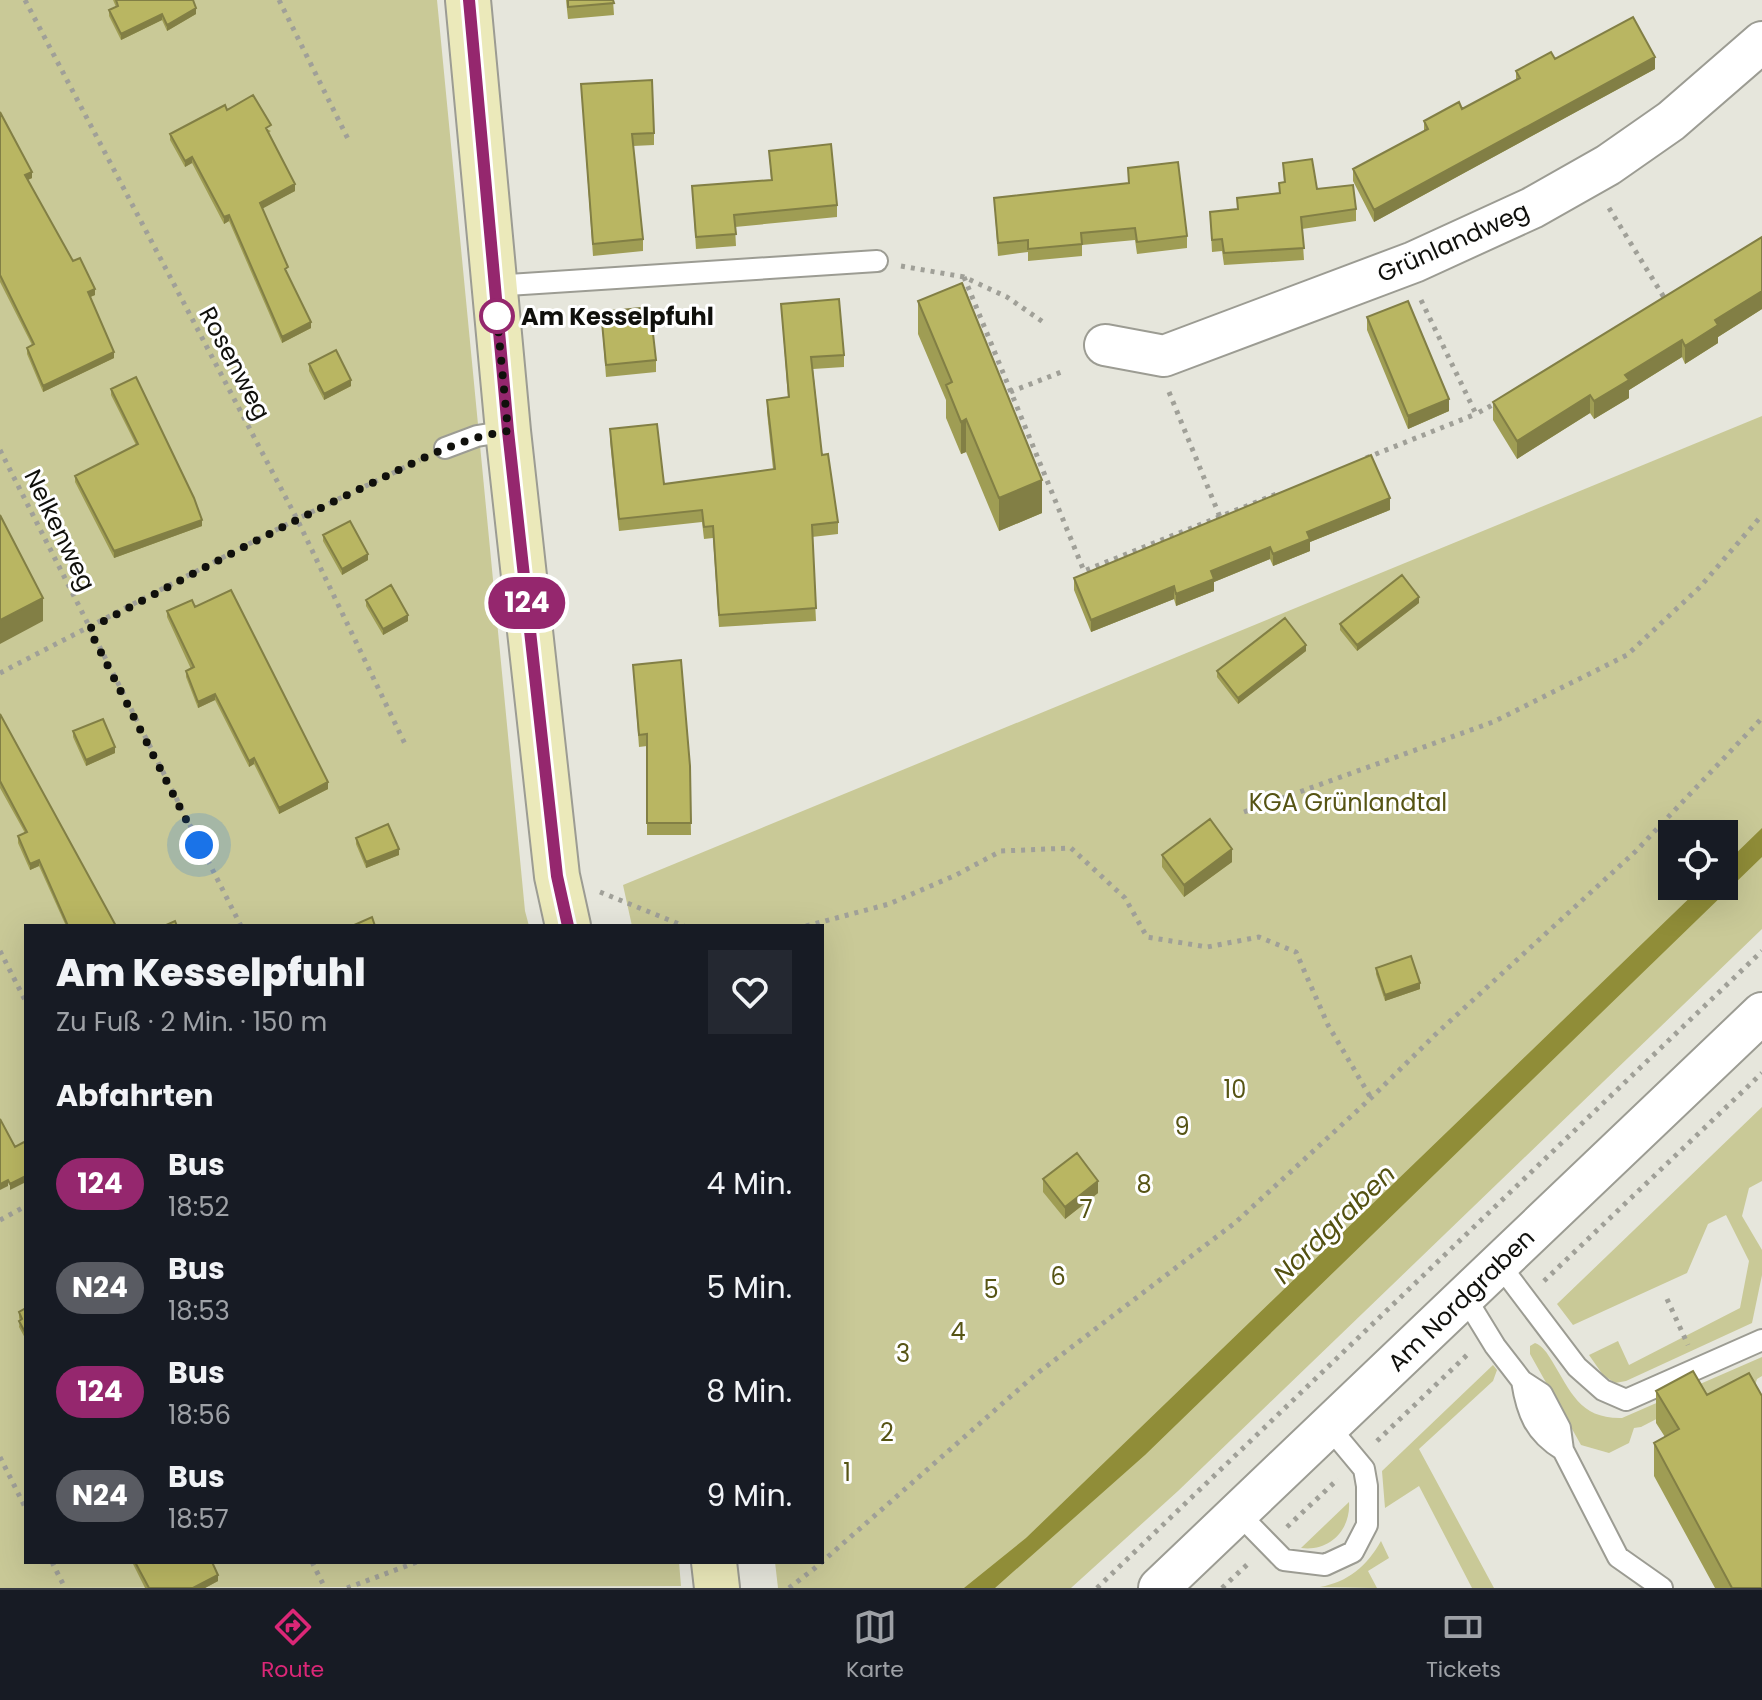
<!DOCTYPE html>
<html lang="de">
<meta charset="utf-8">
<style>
body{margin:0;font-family:Poppins,sans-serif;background:#242831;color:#f1f3f6;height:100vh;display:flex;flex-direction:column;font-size:30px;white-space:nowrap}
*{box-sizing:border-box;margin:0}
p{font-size:26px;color:#9ea1a6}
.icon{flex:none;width:44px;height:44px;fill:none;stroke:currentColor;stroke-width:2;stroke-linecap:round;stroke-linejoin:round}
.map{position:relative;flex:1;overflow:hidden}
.panel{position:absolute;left:24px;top:924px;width:800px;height:640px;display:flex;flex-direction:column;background:#171b24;border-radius:0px;box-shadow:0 8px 32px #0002}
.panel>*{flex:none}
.badge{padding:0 16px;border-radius:26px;font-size:28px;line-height:52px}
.tools{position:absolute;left:1658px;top:820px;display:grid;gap:16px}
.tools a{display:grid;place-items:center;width:80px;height:80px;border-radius:0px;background:#171b24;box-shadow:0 8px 32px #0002;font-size:40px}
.you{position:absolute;width:40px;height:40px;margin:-20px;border:6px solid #fff;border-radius:50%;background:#1a73e8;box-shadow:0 0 0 12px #1a73e833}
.map>.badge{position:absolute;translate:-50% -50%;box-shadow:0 0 0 4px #fff}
h2{padding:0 32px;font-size:30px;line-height:72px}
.round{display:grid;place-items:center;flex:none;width:84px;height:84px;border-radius:0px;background:#242831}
.overview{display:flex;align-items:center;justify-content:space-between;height:136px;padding:0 32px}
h1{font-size:38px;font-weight:800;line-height:60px}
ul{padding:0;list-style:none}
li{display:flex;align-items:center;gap:24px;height:104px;padding:0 32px}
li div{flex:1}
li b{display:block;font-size:30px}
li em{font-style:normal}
li .badge{min-width:88px;font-weight:700;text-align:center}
.tab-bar{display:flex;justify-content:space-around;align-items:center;height:112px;border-top:2px solid #363941;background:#171b24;font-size:22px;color:#9ea1a6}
.tab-bar a{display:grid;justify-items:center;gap:4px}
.tab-bar .current{color:#db2777}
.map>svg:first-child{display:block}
</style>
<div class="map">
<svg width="1762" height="1588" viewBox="0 0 1762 1588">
<rect width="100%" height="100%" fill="#e6e6dc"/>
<path fill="#c9c997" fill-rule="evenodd" d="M0 0H437L525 911 529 926H26V1562H679L681 1586 0 1588Z
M1762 416V929L1178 1491 1071 1588H778L775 1562H822V926H632L623 885ZM1672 834H1724V886H1672Z
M1762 1107V1181L1749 1188 1742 1216 1762 1250V1275L1752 1323 1626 1381 1615 1383 1603 1375 1589 1355 1618 1341 1629 1365 1740 1308 1749 1261 1726 1215 1708 1224 1687 1273 1573 1325 1557 1304Z
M1535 1343C1543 1346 1547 1353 1552 1361 1571 1392 1580 1419 1622 1418L1762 1357V1376L1757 1379 1749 1405 1668 1413 1641 1427 1634 1428 1629 1443 1609 1453 1581 1445 1530 1354V1346Z
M1493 1365 1497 1370 1493 1381 1419 1449 1494 1588H1472L1419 1486 1385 1508 1382 1471Z
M1349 1502C1351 1530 1329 1552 1301 1548Z
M1381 1541 1389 1558 1368 1571 1377 1588 1320 1587C1348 1582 1367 1566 1381 1541Z"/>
<path fill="#908d38" d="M1762 828V857L1145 1455 995 1588H964L1026 1538 1702 886H1724V865Z"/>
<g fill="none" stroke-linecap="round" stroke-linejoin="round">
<defs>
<path id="service" d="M494 286 877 261
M445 448 477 436 508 431
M1499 1264 1577 1367 1603 1390 1626 1400 1762 1340
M1465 1297 1495 1346 1522 1381 1542 1394 1560 1428 1563 1450 1618 1557 1662 1588
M1522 1381C1527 1413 1535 1433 1563 1450
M1238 1513 1284 1560 1325 1565 1353 1552 1367 1525V1486L1364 1469 1329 1427"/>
<path id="minor" d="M1105 345 1164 356 1414 262 1532 208 1608 165 1671 121 1762 42
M1159 1588 1762 1013"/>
<path id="secondary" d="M468 0 508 431 557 876 568 926
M714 1562 717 1588"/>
</defs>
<use href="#service" stroke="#9c9c93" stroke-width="24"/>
<use href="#minor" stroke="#9c9c93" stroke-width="44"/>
<use href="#secondary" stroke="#9c9c93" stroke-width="48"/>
<path stroke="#a0a098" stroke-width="5" stroke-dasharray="4 6" stroke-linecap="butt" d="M25 0 297 519 406 746
M279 0 349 141
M1609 208 1665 299
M901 266 964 277 1007 297 1043 322
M964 277 1084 571 1279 493
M1421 300 1476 414 1496 403
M1010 392 1064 371
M1169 392 1220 517
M0 450 241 926
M1366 458 1476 414
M0 673 297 519 420 460
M1244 812 1493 722 1627 655 1700 587 1762 515
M600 892 684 926
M806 926 889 904 956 875 1001 851 1071 848 1125 898 1147 937 1207 947 1259 937 1296 952 1328 1025 1371 1098
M0 951 26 1002
M0 1220 26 1206
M1544 1281 1762 1073
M1667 1299 1688 1345
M1377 1441 1468 1354
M0 1457 26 1509
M1287 1527 1338 1479
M52 1562 65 1588
M312 1562 325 1588
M347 1588 417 1562
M789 1588 815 1568 1035 1375 1236 1222 1371 1098 1437 1033 1636 851 1762 718
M1097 1588 1762 951
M1222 1588 1251 1561"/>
<use href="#service" stroke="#fff" stroke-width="20"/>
<use href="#minor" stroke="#fff" stroke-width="40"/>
<use href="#secondary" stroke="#ebe9ba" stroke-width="44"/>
</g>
<path fill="#9f9d54" d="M113 0H193L196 14 167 31 162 20 121 40 109 16V10L116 7Z
M566 0H613L614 15 568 19Z
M1555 59 1655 69 1374 222 1353 181V169L1424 131V121L1462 109 1516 81V71Z
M581 84 654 133V145L633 146 643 239V251L593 256Z
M227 110 271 131 268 133 295 191 262 208 287 274 311 328 282 343 229 221 224 224 192 163 185 167 170 140V134Z
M0 112 32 178 28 180 73 261 95 295 90 297 114 358 43 392 27 354V348L32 345 0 282Z
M769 151 837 205V217L735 227 736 246 696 249 692 186 771 180Z
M1283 163 1317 189 1356 209V221L1302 229 1304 260 1224 265 1222 251 1212 252 1210 212 1237 209V198L1279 193V183L1284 182Z
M1128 168 1187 236V248L1137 254 1135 240 1082 245V256L1028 261V252L998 256 994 198 1128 183Z
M1762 237V309L1718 337V343L1685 364 1682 357 1629 390V398L1594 419 1590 413 1517 459 1493 420V402Z
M918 301 1042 513 999 531 966 452 961 454 946 418V400L918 334Z
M781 304 844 355V367L813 369 822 455 838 522V534L812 537 816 621 719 627 713 538 704 539 702 522 619 531 610 441V429L664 484 773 469 767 412V400L788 398Z
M601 312 656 360V372L606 377Z
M1367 317 1449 411 1408 429 1367 330Z
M309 364 351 386 324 400 309 371Z
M111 389 202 526 114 558 75 482V476L136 445 111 395Z
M1390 510 1310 542V551L1273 566 1270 559 1214 582V591L1176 606 1174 599 1091 632 1074 590V578Z
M323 535 368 560 342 575 323 541Z
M366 600 408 621 383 635 366 606Z
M1419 603 1357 651 1340 630V624Z
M195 607 328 789 279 814 254 764 249 767 215 700 198 708 186 677V671L191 669 167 617V611Z
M1306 651 1238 704 1217 677V671Z
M633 665 690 766 691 835H647V746L639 747Z
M0 714 116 926H66L39 866 30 870 18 843V836L25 833 0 788Z
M73 731 115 753 86 766 73 737Z
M356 838 399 855 366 868 356 844Z
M1162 855 1232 862 1184 897 1162 867Z
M1376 968 1420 989 1385 1001 1376 974Z
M1043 1179 1098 1193 1065 1219 1043 1192Z
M26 1308V1340L19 1327 20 1320 19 1318V1312Z
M1656 1391 1707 1395 1762 1588H1715L1654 1476V1443L1665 1437 1656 1423Z
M132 1562H212L218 1581 205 1588H145Z"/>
<path fill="#827f45" d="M196 8V14L167 31V25Z
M162 14V20L121 40V34Z
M1655 57V69L1374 222V210Z
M192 157V163L185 167V161Z
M32 172V178L25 181V175Z
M295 184V191L260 210V203Z
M229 215V221L224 224V217Z
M95 289V295L88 298V292Z
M1762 291V309L1718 337V343L1685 364V346L1715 320Z
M311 322V328L282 343V337Z
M1682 340V357L1629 390V398L1594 419V401L1625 375Z
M114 352V358L43 392V386Z
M351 380V386L324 400V394Z
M1590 395V413L1517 459V441Z
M1449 399V411L1408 429V416Z
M966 419V452L961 454V422Z
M1042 480V513L999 531V498Z
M1390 498V510L1310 542V551L1273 566V554L1307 532Z
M202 520V526L114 558V551Z
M1270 547V559L1214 582V591L1176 606V594L1211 571Z
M368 554V560L342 575V569Z
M1174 586V599L1091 632V620Z
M1419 597V603L1357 651V645Z
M43 598V621L0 644V620Z
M408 615V621L383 635V629Z
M1306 645V651L1238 704V698Z
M215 694V700L198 708V702Z
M115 747V753L86 766V760Z
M254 758V764L249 767V761Z
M328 782V789L279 814V808Z
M399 849V855L366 868V862Z
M1232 849V862L1184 897V885Z
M39 860V866L30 870V864Z
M1420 983V989L1385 1001V995Z
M26 1176V1182L10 1190V1184Z
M8 1180V1186L0 1190V1184Z
M1098 1181V1193L1065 1219V1207Z
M218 1575V1581L205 1588H193Z"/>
<path fill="#b9b662" stroke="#827f45" stroke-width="2" d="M116 0H193L196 8 167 25 162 14 121 34 109 10 118 6Z
M568 0H613L614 3 568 7Z
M1633 17 1655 57 1374 210 1353 169 1428 129 1424 121 1459 102 1462 109 1520 78 1516 71 1551 52 1555 59Z
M652 80 654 133 632 134 643 239 593 244 581 84Z
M253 95 271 125 266 128 295 184 260 203 288 267 285 269 311 322 282 337 229 215 224 217 192 157 185 161 170 134 225 105 227 110Z
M0 112 32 172 25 175 73 261 80 258 95 289 88 292 114 352 43 386 27 348 34 344 0 275Z
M831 144 837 205 734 215 736 234 696 237 692 186 772 180 769 151Z
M1312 159 1317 189 1353 185 1356 209 1301 217 1304 248 1224 253 1222 239 1212 240 1210 212 1238 209 1237 198 1280 193 1279 183 1285 182 1283 163Z
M1178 162 1187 236 1137 242 1135 228 1081 233 1082 244 1028 249V240L998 243 994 198 1129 183 1128 168Z
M1762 237V291L1715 320 1718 325 1685 346 1682 340 1625 375 1629 380 1594 401 1590 395 1517 441 1493 402Z
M962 283 1042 480 999 498 966 419 961 422 946 385 952 382 918 301Z
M839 299 844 355 811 357 822 455 828 454 838 522 812 525 816 608 719 615 713 526 704 527 702 510 619 519 610 429 657 424 664 484 775 469 767 400 789 397 781 304Z
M1408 301 1449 399 1408 416 1367 317Z
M650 307 656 360 606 365 601 312Z
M336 350 351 380 324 394 309 364Z
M136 377 194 498 202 520 114 551 75 476 138 444 111 389Z
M1371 455 1390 498 1307 532 1310 539 1273 554 1270 547 1211 571 1214 579 1176 594 1174 586 1091 620 1074 578Z
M0 515 43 598 0 620Z
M350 521 368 554 342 569 323 535Z
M1402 575 1419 597 1357 645 1340 624Z
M391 585 408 615 383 629 366 600Z
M231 590 328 782 279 808 254 758 249 761 215 694 198 702 186 671 194 667 167 611 192 600 195 607Z
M1285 618 1306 645 1238 698 1217 671Z
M681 660 690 766 691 823H647V734L639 735 633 665Z
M0 714 116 926H68L39 860 30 864 18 836 27 832 0 781Z
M103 719 115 747 86 760 73 731Z
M1210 819 1232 849 1184 885 1162 855Z
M388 824 399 849 366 862 356 838Z
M372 917 375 926H352Z
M175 921 177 926H164Z
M1411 956 1420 983 1385 995 1376 968Z
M0 1119 15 1147 26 1141V1176L10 1184 8 1180 0 1184Z
M1077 1153 1098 1181 1065 1207 1043 1179Z
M26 1308V1334L19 1321 22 1319 19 1312Z
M1693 1371 1707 1395 1749 1373 1762 1396V1588H1732L1654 1443 1679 1429 1656 1391Z
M135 1562H212L218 1575 193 1588H149Z"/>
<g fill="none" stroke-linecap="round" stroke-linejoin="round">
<defs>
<path id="line" d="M469 0 508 431 557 876 568 926"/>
</defs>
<use href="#line" stroke="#fff" stroke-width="18"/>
<use href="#line" stroke="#95276e" stroke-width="12"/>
<path stroke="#10100c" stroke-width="8" stroke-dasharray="0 14.4" d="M199 845 89 629C181 580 272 531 366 486 414 463 455 439 508 431L497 316"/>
</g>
<circle fill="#fff" stroke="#95276e" stroke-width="4" cx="497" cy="316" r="16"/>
<g text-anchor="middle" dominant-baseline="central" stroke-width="6" stroke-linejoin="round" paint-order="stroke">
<g font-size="24" fill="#10100c" stroke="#fff">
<text transform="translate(1453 242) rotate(-24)">Grünlandweg</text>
<text transform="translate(235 363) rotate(62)">Rosenweg</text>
<text transform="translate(60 530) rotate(64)">Nelkenweg</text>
<text transform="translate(1461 1300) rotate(-44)">Am Nordgraben</text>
</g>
<g font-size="24" font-weight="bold" fill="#10100c" stroke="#fff" text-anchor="start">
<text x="521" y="316">Am Kesselpfuhl</text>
</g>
<g font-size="24" fill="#565414" stroke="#fff">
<text x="1348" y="802">KGA Grünlandtal</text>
<text x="1235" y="1089">10</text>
<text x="1182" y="1126">9</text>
<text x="1144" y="1184">8</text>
<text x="1086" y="1209">7</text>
<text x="1058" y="1276">6</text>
<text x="991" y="1289">5</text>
<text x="958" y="1331">4</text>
<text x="903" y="1353">3</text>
<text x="887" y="1432">2</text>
<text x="847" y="1472">1</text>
</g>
<g font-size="26" font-style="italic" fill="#535110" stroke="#fff">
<text transform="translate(1334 1224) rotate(-44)">Nordgraben</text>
</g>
</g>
</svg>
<div class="tools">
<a><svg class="icon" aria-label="locate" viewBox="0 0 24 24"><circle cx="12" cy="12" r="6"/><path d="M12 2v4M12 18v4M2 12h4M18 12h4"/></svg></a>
</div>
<div class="you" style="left:199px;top:845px"></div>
<b class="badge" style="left:527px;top:603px;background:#95276e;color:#fff">124</b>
<section class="panel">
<div class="overview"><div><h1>Am Kesselpfuhl</h1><p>Zu Fuß · 2 Min. · 150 m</p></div><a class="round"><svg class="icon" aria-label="heart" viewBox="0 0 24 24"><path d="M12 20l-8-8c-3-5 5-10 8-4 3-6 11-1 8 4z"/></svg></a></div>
<h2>Abfahrten</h2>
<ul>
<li><span class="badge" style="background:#95276e;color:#fff">124</span><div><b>Bus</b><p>18:52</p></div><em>4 Min.</em></li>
<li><span class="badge" style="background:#595b62;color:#fff">N24</span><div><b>Bus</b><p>18:53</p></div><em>5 Min.</em></li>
<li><span class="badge" style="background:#95276e;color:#fff">124</span><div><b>Bus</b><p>18:56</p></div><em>8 Min.</em></li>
<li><span class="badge" style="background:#595b62;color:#fff">N24</span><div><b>Bus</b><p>18:57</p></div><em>9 Min.</em></li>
</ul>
</section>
</div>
<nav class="tab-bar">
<a class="current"><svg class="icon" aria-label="directions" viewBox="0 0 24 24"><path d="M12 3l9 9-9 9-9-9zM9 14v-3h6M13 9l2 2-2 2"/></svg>Route</a>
<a><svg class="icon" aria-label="map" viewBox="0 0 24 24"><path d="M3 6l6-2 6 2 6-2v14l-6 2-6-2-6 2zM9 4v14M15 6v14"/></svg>Karte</a>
<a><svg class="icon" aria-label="tickets" viewBox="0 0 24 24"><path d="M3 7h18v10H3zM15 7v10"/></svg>Tickets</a>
</nav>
